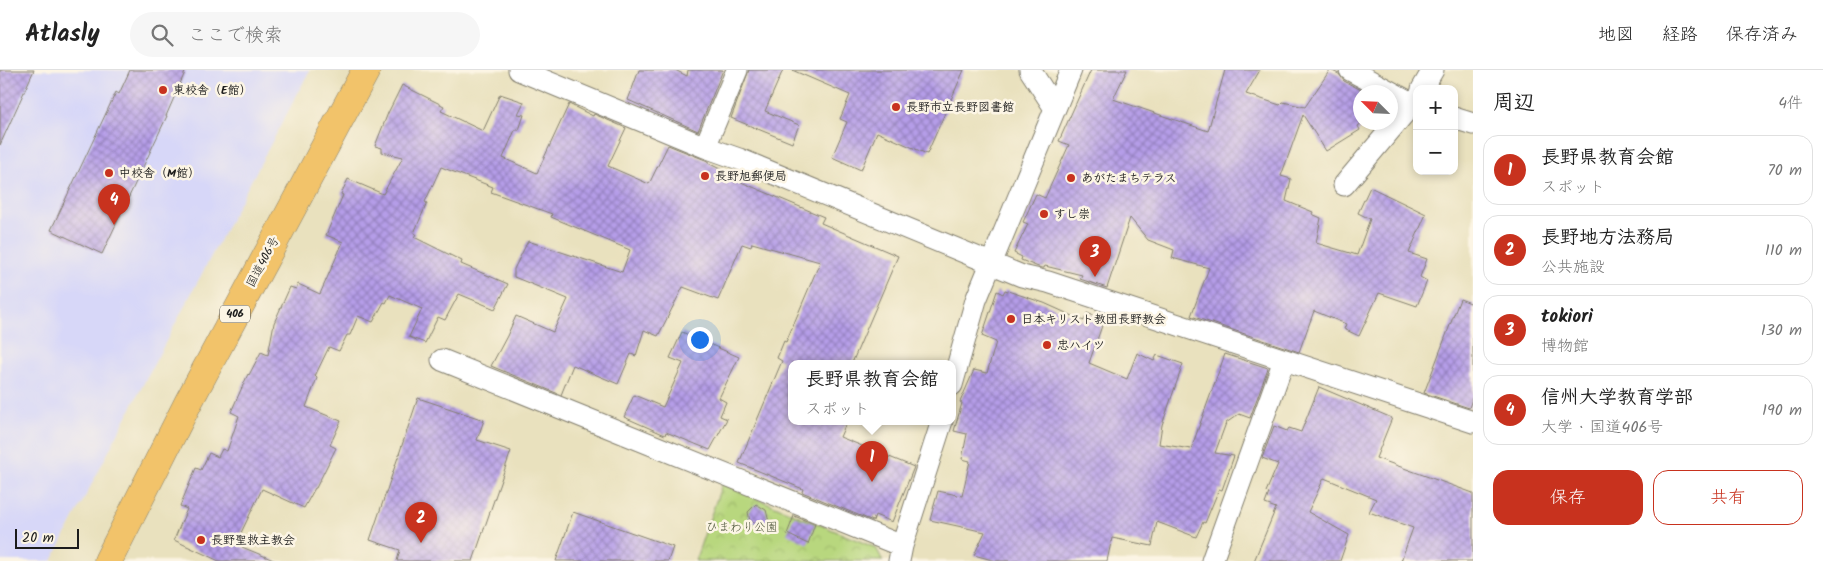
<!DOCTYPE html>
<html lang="ja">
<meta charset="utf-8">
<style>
:root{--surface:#fff;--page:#f6f6f6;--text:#222;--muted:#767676;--line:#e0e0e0;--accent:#c8321e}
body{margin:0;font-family:Kalam,"Klee One",sans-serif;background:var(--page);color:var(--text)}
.controls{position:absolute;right:15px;top:15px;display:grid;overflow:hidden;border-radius:10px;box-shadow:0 2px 8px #0003}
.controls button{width:45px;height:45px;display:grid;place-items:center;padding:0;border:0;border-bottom:1px solid var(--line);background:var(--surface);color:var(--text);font:25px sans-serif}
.compass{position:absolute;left:1353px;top:15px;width:45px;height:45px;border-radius:50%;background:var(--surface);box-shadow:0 2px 8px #0003;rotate:294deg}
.scale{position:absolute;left:15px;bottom:12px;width:64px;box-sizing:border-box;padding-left:5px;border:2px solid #1c1c1c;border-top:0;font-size:14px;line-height:18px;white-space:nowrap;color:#1c1c1c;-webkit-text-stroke:4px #fcf5e5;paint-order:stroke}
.you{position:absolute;left:699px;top:269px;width:18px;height:18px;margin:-12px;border:4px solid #fff;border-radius:50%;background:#1a73e8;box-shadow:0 0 0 8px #1a73e833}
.badge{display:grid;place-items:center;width:32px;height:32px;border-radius:50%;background:var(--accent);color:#fff;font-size:16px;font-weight:700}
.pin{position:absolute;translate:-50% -41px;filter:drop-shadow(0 1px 2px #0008)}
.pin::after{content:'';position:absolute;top:26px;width:18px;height:15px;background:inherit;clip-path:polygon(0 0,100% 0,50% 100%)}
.popup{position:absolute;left:788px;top:290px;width:168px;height:65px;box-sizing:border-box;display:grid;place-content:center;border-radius:10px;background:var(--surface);filter:drop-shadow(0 1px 4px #0005);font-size:16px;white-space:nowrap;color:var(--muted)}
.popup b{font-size:19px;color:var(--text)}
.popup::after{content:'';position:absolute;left:50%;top:100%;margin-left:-10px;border:10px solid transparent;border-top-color:var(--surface)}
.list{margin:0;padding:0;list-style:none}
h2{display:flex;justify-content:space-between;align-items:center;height:65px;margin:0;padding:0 20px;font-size:21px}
h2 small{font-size:16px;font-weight:400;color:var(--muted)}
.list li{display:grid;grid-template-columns:32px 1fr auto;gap:15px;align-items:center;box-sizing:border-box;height:70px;margin:0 10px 10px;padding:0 10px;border:1px solid var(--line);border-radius:15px}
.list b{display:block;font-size:19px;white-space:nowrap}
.list p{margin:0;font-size:16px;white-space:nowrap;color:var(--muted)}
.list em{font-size:16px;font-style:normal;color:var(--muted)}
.actions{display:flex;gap:10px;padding:15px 20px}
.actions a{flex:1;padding:11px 0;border:1px solid var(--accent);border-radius:15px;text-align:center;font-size:18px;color:var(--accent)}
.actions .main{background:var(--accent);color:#fff}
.icon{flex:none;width:28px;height:28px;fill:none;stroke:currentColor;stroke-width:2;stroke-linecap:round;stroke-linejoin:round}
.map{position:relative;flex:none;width:1473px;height:491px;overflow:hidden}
header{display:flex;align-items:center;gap:30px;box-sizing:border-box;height:70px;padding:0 25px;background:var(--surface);border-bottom:1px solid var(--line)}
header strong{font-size:24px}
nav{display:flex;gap:28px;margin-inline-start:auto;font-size:18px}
.search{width:350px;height:45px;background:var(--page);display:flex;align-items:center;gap:12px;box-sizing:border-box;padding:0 18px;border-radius:28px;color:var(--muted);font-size:19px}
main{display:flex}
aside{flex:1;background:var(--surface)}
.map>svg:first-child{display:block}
.built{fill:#d7d7f8}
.park{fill:url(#park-crowns);stroke:#6a7a4d}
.building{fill:url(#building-cross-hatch)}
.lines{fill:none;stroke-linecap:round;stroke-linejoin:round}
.minor-casing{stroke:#827e6d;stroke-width:23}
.highway-casing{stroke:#827e6d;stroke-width:29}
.minor{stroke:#fff;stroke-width:21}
.highway{stroke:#f2c36a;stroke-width:28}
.poi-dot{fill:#c8321e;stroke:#fcf5e5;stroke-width:2}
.labels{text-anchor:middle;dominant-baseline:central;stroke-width:5;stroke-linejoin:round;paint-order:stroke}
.shield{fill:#fcf5e5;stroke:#5f5d58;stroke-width:1}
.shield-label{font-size:11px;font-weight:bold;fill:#1c1c1c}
.poi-label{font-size:12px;font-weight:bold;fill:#1c1c1c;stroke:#fcf5e5;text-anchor:start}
.street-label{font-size:12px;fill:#1c1c1c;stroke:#fcf5e5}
.park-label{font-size:12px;fill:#4b5439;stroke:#fcf5e5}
</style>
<header>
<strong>Atlasly</strong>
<div class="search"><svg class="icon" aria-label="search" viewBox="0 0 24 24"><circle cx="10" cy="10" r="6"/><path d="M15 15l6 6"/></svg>ここで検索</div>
<nav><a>地図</a><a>経路</a><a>保存済み</a></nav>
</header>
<main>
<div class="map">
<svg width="1473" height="491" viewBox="0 0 1473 491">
<defs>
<pattern id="park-crowns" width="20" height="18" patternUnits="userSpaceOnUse" patternTransform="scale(1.25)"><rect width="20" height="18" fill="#b8d77e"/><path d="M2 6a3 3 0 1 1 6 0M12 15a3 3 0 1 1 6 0" fill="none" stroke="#9eb86c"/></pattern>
<pattern id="building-cross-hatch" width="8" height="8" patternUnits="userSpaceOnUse" patternTransform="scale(1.25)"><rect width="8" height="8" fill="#b59de8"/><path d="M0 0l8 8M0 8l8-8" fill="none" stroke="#927fbb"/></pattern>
</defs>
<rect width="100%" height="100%" fill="#fcf5e5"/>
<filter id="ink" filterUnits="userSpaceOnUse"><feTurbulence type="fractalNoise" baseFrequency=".02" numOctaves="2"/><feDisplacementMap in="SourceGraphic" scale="10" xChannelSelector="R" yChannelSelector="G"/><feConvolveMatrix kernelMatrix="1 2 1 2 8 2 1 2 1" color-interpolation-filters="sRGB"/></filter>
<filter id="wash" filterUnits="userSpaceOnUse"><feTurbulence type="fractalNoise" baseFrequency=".0096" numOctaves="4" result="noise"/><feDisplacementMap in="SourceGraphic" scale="20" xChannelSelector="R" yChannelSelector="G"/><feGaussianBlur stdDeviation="1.12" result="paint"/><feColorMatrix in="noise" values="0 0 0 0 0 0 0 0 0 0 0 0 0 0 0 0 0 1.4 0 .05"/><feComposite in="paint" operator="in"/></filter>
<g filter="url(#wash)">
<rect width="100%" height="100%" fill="#e9e1be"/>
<path class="built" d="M0 0H310L146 309 52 491H0Z"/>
<path class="park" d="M722 414 876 478 883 491H695Z"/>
<g id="blocks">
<path class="building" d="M0 0H34L0 75Z
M130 0H186L166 46H167L102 184 51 160 116 22 119 24Z
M639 0H675L687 6 688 0H723L698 61 628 30Z
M749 0H783L765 41 799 55 792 73 731 48Z
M792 0H964L927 84 877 62 861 100 832 87 847 52 840 49 850 25Z
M1091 0H1127L1113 29 1208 61 1225 0H1260L1246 24 1280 35 1283 32 1305 37 1330 0 1339 4 1344 11 1361 20 1363 22H1360V52H1363L1358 56 1360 60 1326 81 1303 45 1281 106 1291 109 1286 131 1313 142 1312 144 1321 148 1316 173 1357 185 1370 149 1358 143 1370 117 1426 144 1409 183 1427 189 1420 207 1427 211 1417 236 1379 223 1359 266 1344 259 1346 254 1314 241 1299 282 1191 246 1209 198 1172 188 1174 180 1148 170 1130 148 1107 218 1080 209 1082 205 1045 196 1044 198H1041L1021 190 1022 187 1014 183 1028 154 1023 152 1036 124 1045 128 1069 75 1059 71Z
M402 15 444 36 441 41 483 61 500 24 524 32 518 44 524 45 519 60H515L503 88 537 103 569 34 593 46 594 44 626 58 608 96 649 114 668 75 708 91V93L724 101 722 104 824 147 821 153 898 186 852 293H792V351H847L840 367 914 397 892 452 875 445 873 451 802 422 803 419 739 393 782 291 777 288 784 271 786 272 820 192 752 173 751 177 742 174 718 230 683 217 658 266 644 260 636 286 631 284 618 314 573 295 561 325 491 296 507 266 516 246 553 262 568 229 514 207V199L528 171 622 202 630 180 551 147 552 144 491 122 493 117 441 97 425 132 427 133 414 163 416 164 414 167 462 191 461 194 508 214 495 239 459 224 445 250 438 247 425 273 409 267 422 239 390 225 386 233 384 232 373 252 358 246 350 265H347L339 281 329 277 315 306 317 308 306 337 341 351 330 375 336 378 316 418H315L304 438 262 419 239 467 245 470 242 477 276 491H219L174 470 187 439 180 436 196 398 201 400 209 383 218 387 222 379 227 381 239 346 231 342 248 304 249 305 261 282 268 285 274 253 290 217 296 219 298 214 320 224 343 172 326 165 343 125 341 124 348 109 383 124 403 87 382 82V78L375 76 388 43Z
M1005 220 1044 233 1084 251 1087 243 1104 250 1089 293 1127 309 1137 283 1154 291 1157 285 1183 294 1162 355 1159 374 1191 379 1225 284 1268 298 1250 348 1239 344 1226 353 1215 383 1234 386 1222 420 1219 419 1205 453 1203 452 1196 467 1157 452 1152 476 1112 468 1107 491H996L974 485 985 462 930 450 938 421 962 426 970 391 962 389 967 364 954 361 962 333 960 332 974 300 987 303 996 272 982 266 997 221 1003 224Z
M1460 229 1473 234V326L1469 338 1424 323Z
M682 262 739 287 719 328 726 332 720 346 727 349 710 380 666 362 665 365 624 347 634 325 663 337 683 293 670 288Z
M1319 317 1392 348 1376 388 1473 423V491H1401L1413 458 1369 442 1376 429 1324 408 1308 442 1349 465 1340 491H1254L1276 438 1265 434 1269 423 1266 422 1278 394 1262 388 1274 356 1287 361 1289 358 1301 362Z
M418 328 484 350 477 370 511 381 473 491H397L400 480 370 470Z
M756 434 766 440 771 460 750 451 748 442Z
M573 442 673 477 668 491H556Z
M794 446 815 454 808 474 787 464Z"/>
</g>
</g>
<g filter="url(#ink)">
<use href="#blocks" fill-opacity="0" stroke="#827e6d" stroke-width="1"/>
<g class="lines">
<defs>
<path id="minor" d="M519 0 705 77 739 89 1022 206 1048 212 1473 352
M1030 0 1054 37
M1350 0 1417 36
M1422 19 1433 0
M1454 48 1473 54
M705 77 737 0
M1344 115 1417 28
M442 290 902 476
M952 315 976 230 1071 0
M899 491 902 476 942 351
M1212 491 1284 290"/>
<path id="highway" d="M108 491 189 331 366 0"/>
</defs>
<use href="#minor" class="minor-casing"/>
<use href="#highway" class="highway-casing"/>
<use href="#minor" class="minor"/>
<use href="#highway" class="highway"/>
</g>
</g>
<g class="poi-dot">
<circle cx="163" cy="20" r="5"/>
<circle cx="896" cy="37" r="5"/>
<circle cx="109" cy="103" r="5"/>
<circle cx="705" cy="106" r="5"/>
<circle cx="1071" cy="108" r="5"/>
<circle cx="1044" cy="144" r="5"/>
<circle cx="1011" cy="249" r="5"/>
<circle cx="1047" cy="275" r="5"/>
<circle cx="201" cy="470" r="5"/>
</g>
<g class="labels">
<rect class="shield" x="220" y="235.5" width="30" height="17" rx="4"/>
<g class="shield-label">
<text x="235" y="244">406</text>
</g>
<g class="poi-label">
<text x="173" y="20">東校舎（E館）</text>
<text x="906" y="37">長野市立長野図書館</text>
<text x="119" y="103">中校舎（M館）</text>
<text x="715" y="106">長野旭郵便局</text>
<text x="1081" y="108">あがたまちテラス</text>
<text x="1054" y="144">すし崇</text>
<text x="1021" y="249">日本キリスト教団長野教会</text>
<text x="1057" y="275">忠ハイツ</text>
<text x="211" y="470">長野聖救主教会</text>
</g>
<g class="street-label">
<text transform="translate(263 192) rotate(-62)">国道406号</text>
</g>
<g class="park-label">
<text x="742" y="457">ひまわり公園</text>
</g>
</g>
</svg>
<div class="controls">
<button>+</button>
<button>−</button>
</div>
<svg class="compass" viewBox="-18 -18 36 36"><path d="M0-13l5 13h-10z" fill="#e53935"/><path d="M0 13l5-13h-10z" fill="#767676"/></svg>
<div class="scale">20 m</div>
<div class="you"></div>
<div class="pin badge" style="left:872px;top:412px">1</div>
<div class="popup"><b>長野県教育会館</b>スポット</div>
<div class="pin badge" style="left:421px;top:473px">2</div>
<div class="pin badge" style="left:1095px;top:207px">3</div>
<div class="pin badge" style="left:114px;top:155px">4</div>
</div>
<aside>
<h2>周辺<small>4件</small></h2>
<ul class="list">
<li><span class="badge">1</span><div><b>長野県教育会館</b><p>スポット</p></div><em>70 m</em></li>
<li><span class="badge">2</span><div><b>長野地方法務局</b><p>公共施設</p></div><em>110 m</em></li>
<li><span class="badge">3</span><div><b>tokiori</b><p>博物館</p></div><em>130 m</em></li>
<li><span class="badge">4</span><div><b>信州大学教育学部</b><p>大学 · 国道406号</p></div><em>190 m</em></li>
</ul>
<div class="actions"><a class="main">保存</a><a>共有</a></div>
</aside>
</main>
